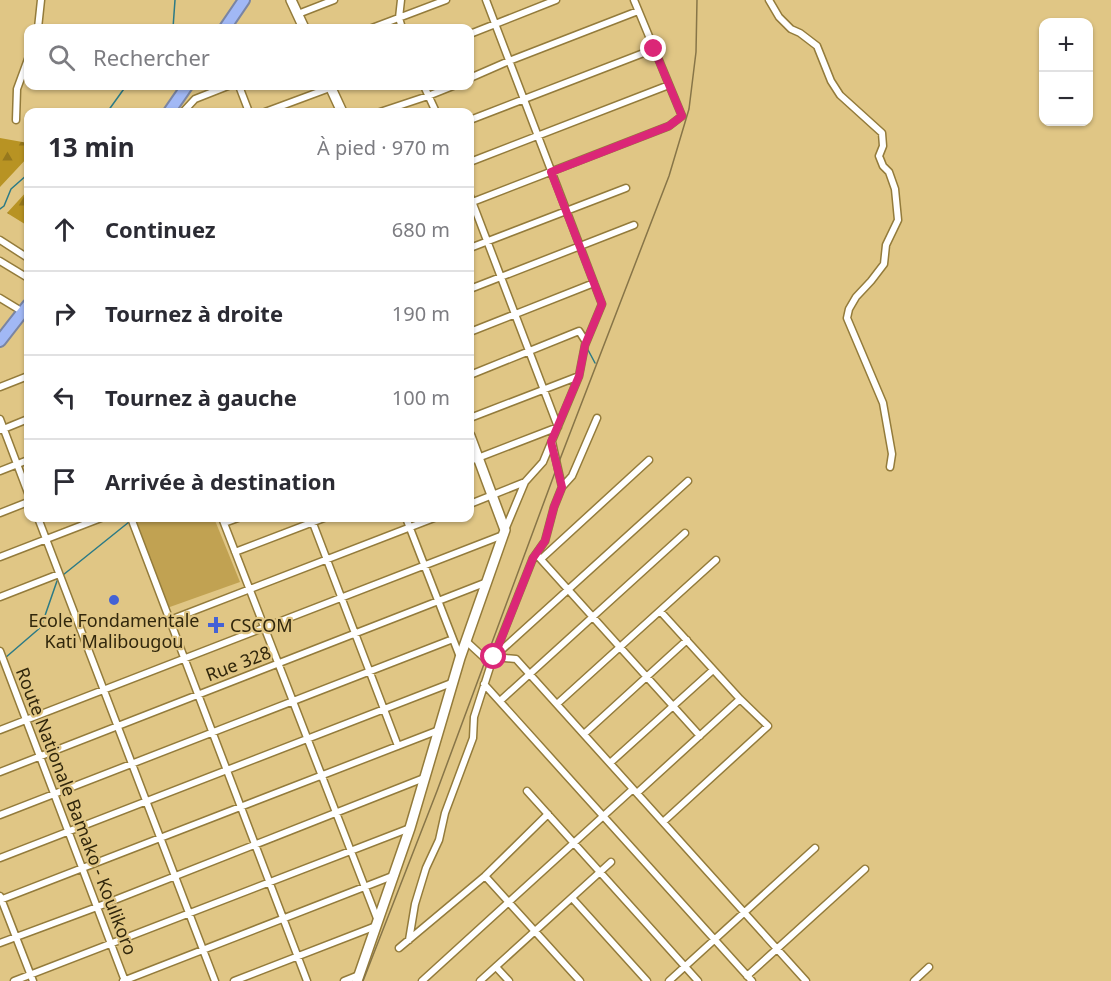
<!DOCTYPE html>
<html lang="fr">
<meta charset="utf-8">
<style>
:root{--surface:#fff;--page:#f7f7f7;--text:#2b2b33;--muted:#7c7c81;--line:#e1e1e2}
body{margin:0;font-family:"Noto Sans",sans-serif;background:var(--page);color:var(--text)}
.controls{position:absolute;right:18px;top:18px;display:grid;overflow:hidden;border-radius:12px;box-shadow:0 2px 4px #0004}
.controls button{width:54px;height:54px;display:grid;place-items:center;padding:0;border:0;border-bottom:2px solid var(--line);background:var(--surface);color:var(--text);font:30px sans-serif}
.stop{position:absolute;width:18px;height:18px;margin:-14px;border:4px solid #db2777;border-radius:50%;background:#fff}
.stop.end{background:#db2777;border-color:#fff;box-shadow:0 2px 6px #0008}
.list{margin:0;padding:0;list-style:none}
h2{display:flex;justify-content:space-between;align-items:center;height:78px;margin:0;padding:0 24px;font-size:26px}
h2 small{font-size:20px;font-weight:400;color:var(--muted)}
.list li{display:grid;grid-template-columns:39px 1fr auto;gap:18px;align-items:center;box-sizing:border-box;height:84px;padding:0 24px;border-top:2px solid var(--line)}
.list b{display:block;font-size:22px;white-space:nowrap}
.list em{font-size:20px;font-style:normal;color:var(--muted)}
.icon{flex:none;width:33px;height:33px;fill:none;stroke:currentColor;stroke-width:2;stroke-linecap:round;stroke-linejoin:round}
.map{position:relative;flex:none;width:1111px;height:981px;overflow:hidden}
.search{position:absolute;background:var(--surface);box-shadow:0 2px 4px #0004;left:24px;top:24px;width:450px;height:66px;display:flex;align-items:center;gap:15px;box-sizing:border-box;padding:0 21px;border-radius:12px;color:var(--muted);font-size:22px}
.panel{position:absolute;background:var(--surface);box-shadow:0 2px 4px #0004;left:24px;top:108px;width:450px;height:414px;border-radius:12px}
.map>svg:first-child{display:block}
.grass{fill:#c1a252}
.forest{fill:url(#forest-firs)}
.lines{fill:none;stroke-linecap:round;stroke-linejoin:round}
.stream{stroke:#2b7a86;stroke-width:1.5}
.street-casing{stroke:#937b3b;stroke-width:9}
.secondary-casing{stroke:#937b3b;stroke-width:12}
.highway-casing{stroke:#7a85a3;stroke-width:14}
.street{stroke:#fff;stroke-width:6}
.secondary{stroke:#fff;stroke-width:9}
.highway{stroke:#a1b8f5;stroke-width:10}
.rail{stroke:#877548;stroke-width:1.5}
.route{stroke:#db2777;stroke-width:8}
.poi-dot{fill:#4462d5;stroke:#e0c685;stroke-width:2}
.labels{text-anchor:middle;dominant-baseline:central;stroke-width:4.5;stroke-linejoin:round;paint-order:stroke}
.poi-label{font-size:18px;fill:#31270c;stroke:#e0c685}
.street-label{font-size:18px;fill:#31270c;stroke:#e0c685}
</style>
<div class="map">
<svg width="1111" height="981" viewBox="0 0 1111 981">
<defs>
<pattern id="forest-firs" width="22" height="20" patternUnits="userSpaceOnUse" patternTransform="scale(1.5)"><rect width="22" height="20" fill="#b89323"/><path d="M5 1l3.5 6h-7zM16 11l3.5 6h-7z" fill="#96781d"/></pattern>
</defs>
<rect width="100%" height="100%" fill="#e0c685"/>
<path class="grass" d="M134 518H214L240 582 167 608Z"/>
<path class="forest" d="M0 138 28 143V157L0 187Z
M28 190V226L7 213Z"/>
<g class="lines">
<path class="stream" d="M173 28 175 0
M99 112 108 111 126 86
M0 209 4 206 11 189 28 174
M587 348 595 363
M63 575 129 522
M5 658 41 627 57 581 60 578"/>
<defs>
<path id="street" d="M401 0 399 18 402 28
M486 0 602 304 585 345 579 376 543 462 525 482 505 530
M769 0 779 17 791 29 800 33 817 46 831 81 840 95 882 133 883 146 879 156 883 166 889 172 895 189 898 220 886 245 884 264 871 281 856 297 849 309 847 318 883 403 892 454 890 467
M298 14 334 0
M38 28 41 0
M372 28 446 0
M470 34 556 0
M470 78 509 61 638 11
M239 86 249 112
M424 86 436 112
M183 112 195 99 228 86
M265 112 335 86
M380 112 428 96 453 86
M16 120 17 89 28 59
M470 120 654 49
M470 162 669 85
M470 196 558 427 470 461
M470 203 669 126 682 116 634 0
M0 240 28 258
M470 248 626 188
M0 261 28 278
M470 289 634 225
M0 298 23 312
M470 332 594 283
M470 375 579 331 586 342
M0 387 28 376
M470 418 579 376
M0 419 28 493
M1 430 28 419
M552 442 562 487
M0 471 28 460
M470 504 525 482
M0 513 28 502
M38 518 215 981
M131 518 307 981
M222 518 378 921
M311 518 398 746
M406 518 460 657
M224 523 238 518
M235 552 324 518
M536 554 700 736
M0 557 101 518
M541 559 649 460
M0 597 59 574
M660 611 740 699 768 726 663 822
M170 620 434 518
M466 641 491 664
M0 651 125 981
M496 655 688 481
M494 657 516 659 806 981
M484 684 752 981
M500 701 685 533
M557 704 716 560
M0 730 503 535
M584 734 687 640
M610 763 713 670
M0 772 487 582
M527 791 698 981
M637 793 740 699
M0 815 453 639
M0 858 454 682
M485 876 580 981
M0 896 33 981
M572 898 647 981
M0 900 439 730
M409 940 415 904 426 868 439 840 445 813 473 738 474 717 491 664 533 558 545 541 554 507 562 487 572 476 597 418
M0 943 97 907 424 778
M399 948 485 876 548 814
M496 967 509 981
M747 976 865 869
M14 981 410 828
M123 981 395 875
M234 981 376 926
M344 981 359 975
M422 981 633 789
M480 981 611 862
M669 981 815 848
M914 981 929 967"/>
<path id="secondary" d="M291 0 304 28
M330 86 342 112
M357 981 410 828 460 658 505 530 470 436"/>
<path id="highway" d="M225 28 244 0
M169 112 187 86
M0 341 28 305"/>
</defs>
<use href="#street" class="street-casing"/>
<use href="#secondary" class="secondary-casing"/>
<use href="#highway" class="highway-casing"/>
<use href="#street" class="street"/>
<use href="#secondary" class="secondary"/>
<use href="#highway" class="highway"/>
<path class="rail" d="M363 981 437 791 557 467 669 176 689 109 696 52 697 0"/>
</g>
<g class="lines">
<path class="route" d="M494 657 533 558 545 541 554 507 562 487 551 442 579 376 585 345 602 304 551 172 669 126 682 116 654 49"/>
</g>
<g class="poi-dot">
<circle cx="114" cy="600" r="6"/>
<path d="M213 616h6v6h6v6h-6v6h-6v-6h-6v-6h6z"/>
</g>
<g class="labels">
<g class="poi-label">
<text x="114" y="620">Ecole Fondamentale<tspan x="114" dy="21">Kati Malibougou</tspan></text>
<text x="230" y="625" text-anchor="start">CSCOM</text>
</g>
<g class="street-label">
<text transform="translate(238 663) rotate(-21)">Rue 328</text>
<text transform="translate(77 811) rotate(69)">Route Nationale Bamako - Koulikoro</text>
</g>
</g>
</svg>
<div class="controls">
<button>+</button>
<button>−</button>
</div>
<div class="stop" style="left:494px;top:657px"></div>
<div class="stop end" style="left:654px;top:49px"></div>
<div class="search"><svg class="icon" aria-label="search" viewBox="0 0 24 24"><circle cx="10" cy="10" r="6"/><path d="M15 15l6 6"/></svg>Rechercher</div>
<section class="panel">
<h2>13 min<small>À pied · 970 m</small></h2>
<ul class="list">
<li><svg class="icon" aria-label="ahead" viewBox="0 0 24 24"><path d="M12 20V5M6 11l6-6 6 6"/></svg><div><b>Continuez</b></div><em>680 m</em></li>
<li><svg class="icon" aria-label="right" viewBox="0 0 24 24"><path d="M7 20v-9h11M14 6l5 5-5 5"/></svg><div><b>Tournez à droite</b></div><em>190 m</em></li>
<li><svg class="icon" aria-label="left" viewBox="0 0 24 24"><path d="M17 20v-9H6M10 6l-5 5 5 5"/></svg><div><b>Tournez à gauche</b></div><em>100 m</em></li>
<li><svg class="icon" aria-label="arrive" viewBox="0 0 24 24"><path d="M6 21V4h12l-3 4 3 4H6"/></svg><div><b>Arrivée à destination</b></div></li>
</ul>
</section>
</div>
